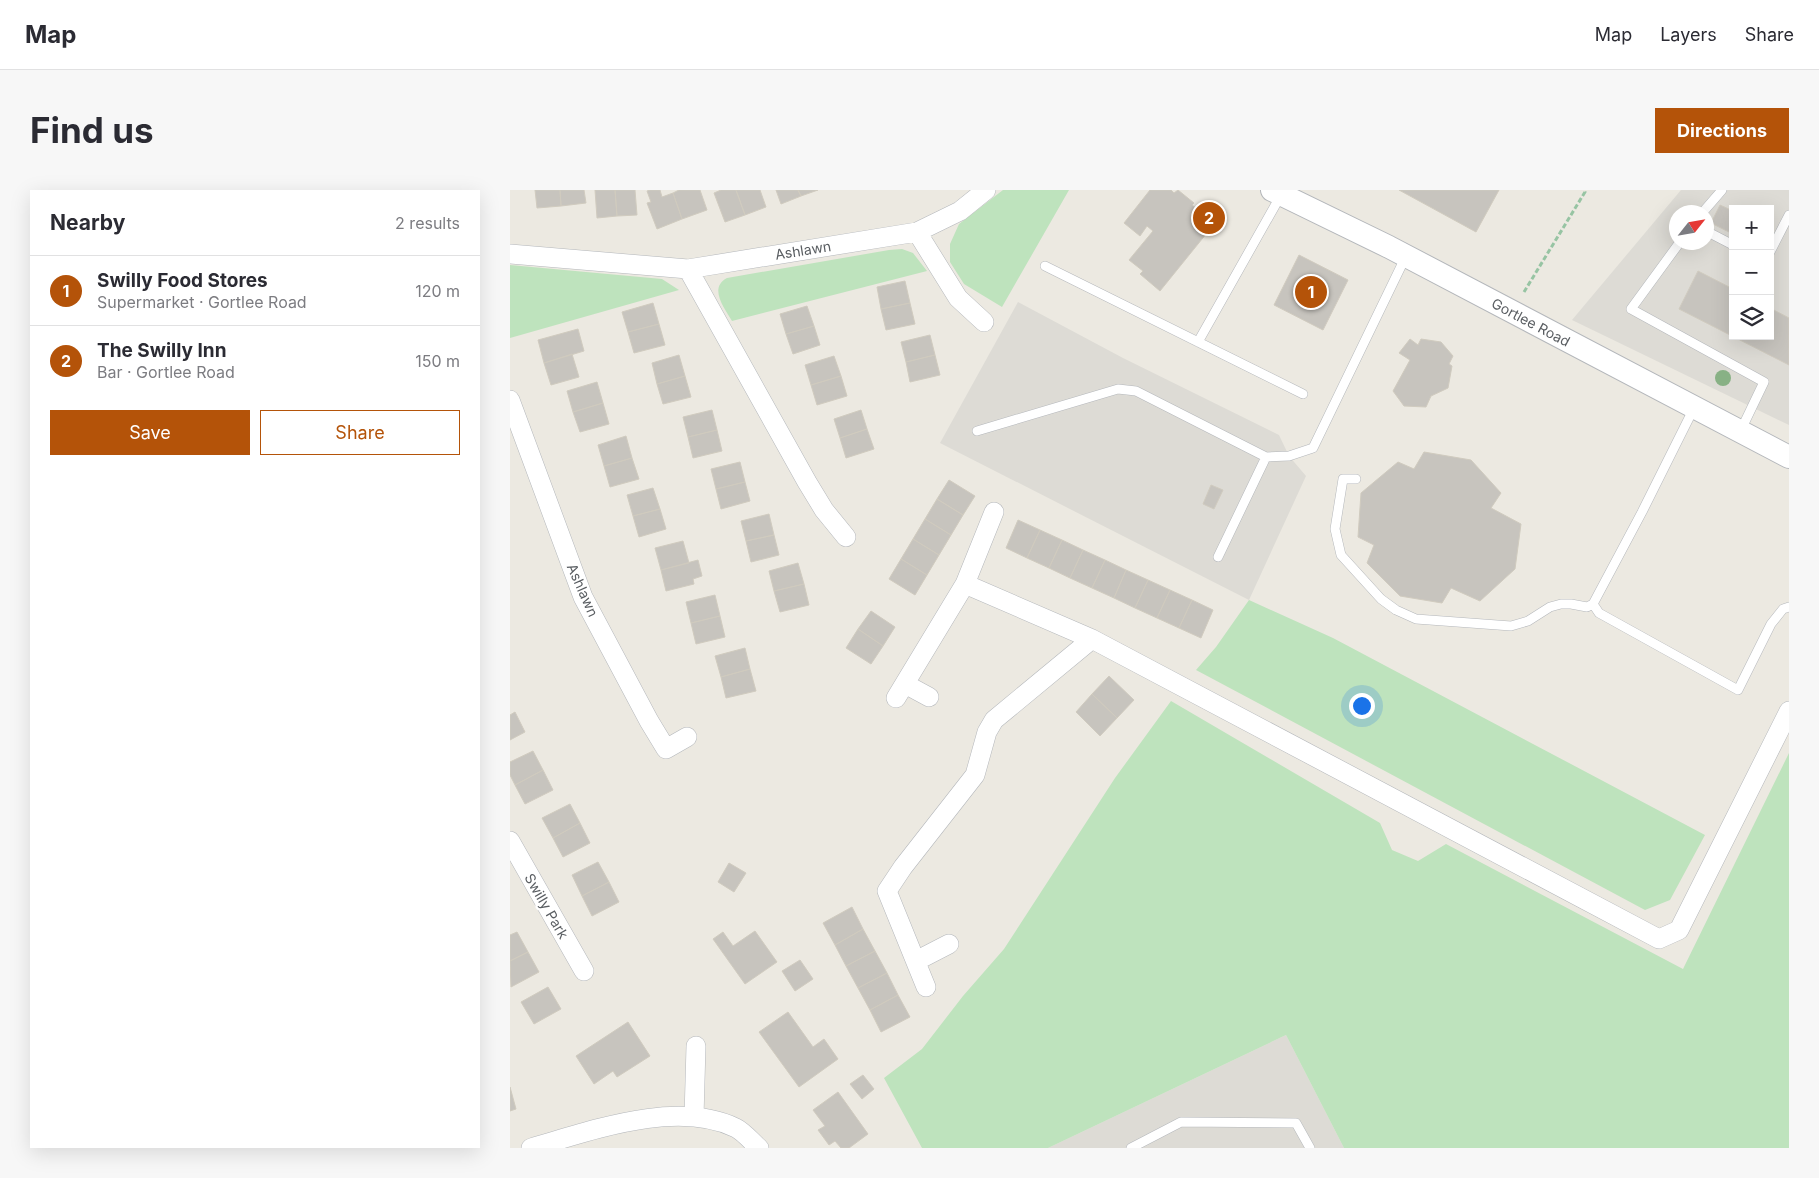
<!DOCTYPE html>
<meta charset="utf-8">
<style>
:root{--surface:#fff;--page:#f7f7f7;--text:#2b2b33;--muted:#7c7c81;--line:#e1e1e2;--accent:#b45309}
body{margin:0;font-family:Inter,sans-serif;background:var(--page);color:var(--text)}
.controls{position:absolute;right:15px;top:15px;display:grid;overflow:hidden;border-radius:0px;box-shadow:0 5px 20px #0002}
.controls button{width:45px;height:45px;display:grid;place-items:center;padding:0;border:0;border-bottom:1px solid var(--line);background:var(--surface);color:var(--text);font:25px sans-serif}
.compass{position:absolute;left:1159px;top:15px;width:45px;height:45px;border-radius:50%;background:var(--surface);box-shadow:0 5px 20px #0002;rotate:59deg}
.you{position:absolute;left:851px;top:515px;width:18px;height:18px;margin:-12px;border:4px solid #fff;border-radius:50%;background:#1a73e8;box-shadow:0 0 0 8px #1a73e833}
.badge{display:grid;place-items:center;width:32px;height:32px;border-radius:50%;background:var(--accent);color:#fff;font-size:16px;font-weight:700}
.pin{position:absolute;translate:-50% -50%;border:2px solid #fff;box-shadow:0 1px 5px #0006}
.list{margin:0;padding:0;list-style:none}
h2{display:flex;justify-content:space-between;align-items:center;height:65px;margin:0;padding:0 20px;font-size:21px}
h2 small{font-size:16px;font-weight:400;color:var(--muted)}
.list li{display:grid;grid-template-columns:32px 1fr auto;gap:15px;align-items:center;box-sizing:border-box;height:70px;padding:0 20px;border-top:1px solid var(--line)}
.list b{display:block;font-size:19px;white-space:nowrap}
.list p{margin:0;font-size:16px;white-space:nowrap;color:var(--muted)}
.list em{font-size:16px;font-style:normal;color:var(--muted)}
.actions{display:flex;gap:10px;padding:15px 20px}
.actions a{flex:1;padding:11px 0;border:1px solid var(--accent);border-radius:0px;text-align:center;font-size:18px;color:var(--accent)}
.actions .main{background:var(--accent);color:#fff}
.icon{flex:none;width:28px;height:28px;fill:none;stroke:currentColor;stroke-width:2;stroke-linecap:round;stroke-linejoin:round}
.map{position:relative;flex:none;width:1279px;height:958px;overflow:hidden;border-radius:0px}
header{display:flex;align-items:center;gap:30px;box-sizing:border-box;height:70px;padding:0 25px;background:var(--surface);border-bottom:1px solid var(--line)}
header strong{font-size:24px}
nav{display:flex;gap:28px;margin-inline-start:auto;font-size:18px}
.intro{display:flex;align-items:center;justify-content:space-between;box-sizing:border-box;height:120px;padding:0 30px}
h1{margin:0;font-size:35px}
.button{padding:12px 22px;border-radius:0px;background:var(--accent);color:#fff;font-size:18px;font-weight:700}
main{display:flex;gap:30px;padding:0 30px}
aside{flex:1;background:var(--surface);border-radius:0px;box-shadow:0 5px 20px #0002}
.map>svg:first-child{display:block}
.industrial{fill:#dddbd5;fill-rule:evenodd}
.green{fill:#bee3bd}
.building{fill:#c7c4be;stroke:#d0cbbf}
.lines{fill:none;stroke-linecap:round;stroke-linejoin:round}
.service-casing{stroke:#b4b7bb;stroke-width:10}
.minor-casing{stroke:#b4b7bb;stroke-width:20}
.tertiary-casing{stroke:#b4b7bb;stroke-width:24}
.path{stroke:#97c4a3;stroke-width:3;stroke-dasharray:5 2.5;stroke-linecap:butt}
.service{stroke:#fff;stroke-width:9}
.minor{stroke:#fff;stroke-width:19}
.tertiary{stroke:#fff;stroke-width:22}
.tree{fill:#88b185}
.labels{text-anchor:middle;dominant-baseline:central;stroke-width:4.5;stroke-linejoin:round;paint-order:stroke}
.street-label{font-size:14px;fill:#595d61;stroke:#fff}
</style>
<header>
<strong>Map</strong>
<nav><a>Map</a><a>Layers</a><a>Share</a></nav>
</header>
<div class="intro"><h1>Find us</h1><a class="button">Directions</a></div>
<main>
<aside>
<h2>Nearby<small>2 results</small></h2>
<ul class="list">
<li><span class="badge">1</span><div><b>Swilly Food Stores</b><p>Supermarket · Gortlee Road</p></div><em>120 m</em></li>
<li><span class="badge">2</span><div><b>The Swilly Inn</b><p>Bar · Gortlee Road</p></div><em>150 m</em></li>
</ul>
<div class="actions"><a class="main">Save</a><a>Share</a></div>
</aside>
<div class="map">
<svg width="1279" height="958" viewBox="0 0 1279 958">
<rect width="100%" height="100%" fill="#ece9e1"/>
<path class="industrial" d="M1171 0H1279V235L1062 130ZM1223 19H1260V146H1223ZM1166 22H1196V52H1166Z
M508 112 613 168 769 245 779 266 796 286 739 410 430 253Z
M776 845 834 958H538Z"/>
<path class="green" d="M493 0H559L492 117 454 94 440 72V54L449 34Z
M392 59 403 63 417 81 222 131C215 119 198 98 217 88L379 60Z
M0 75 152 89 169 100 0 148Z
M739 410 823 448 1195 645 1160 710 1135 720 686 480 706 457Z
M661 511 870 633 882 660 908 671 936 654 1173 779 1279 563V958H834L776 845 538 958H412L374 888 412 859 453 806 494 759 605 588Z"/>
<path class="building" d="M25 0H50L51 16 27 18Z
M50 0H74L76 13 51 16Z
M85 0H105L107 26 87 28Z
M105 0H125L127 25 107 26Z
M140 0H150L152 7 163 3 172 29 147 39 137 13 141 12 137 1Z
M169 0H190L197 20 172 29 163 3Z
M211 0H226L235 25 215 32 204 3Z
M226 0H250L256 17 235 25Z
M266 0H288L291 6 271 14Z
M288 0H308L291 6Z
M640 0H661L664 3 668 0 684 13 682 15 705 33 650 101 630 84 633 81 619 70 643 41 637 36 630 46 614 33Z
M889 0H989L966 42Z
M1210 15 1223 21V44L1201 33Z
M789 65 838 90 813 140 764 115Z
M1188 81 1223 99V146H1260V118L1279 128V175L1169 119Z
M395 91 400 113 371 119 367 97Z
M143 113 149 134 118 142 112 122Z
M400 113 405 134 376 140 371 119Z
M297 116 304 136 276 144 270 124Z
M149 134 155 155 124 163 118 142Z
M304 136 310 155 283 164 276 144Z
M68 139 74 161 34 173 28 150Z
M420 145 425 165 396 172 391 152Z
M900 149 908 155 911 149 931 152 943 166 939 174 942 176 938 198 921 206 916 217 894 216 883 201 900 170 889 163Z
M62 164 69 187 41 195 34 173Z
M169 165 175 186 147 194 142 173Z
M425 165 430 185 400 192 396 172Z
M324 166 331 186 301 195 295 175Z
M175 186 181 207 153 214 147 194Z
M331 186 337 206 307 215 301 195Z
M87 192 93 213 63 222 57 201Z
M93 213 99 234 70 242 63 222Z
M202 220 207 240 178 247 173 227Z
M351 220 357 239 330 248 324 229Z
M357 239 364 259 336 268 330 248Z
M207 240 212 261 183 268 178 247Z
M116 246 122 268 94 276 88 255Z
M914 262 961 270 991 303 981 318 1011 334 1005 379 970 411 941 398 932 413 890 406 857 373 864 355 848 347 851 303 888 272 904 279Z
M122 268 129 289 100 297 94 276Z
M230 272 235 292 206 299 201 279Z
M439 290 465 306 453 325 427 309Z
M235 292 240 311 211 319 206 299Z
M701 295 713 300 704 319 693 314Z
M143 298 150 319 123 326 117 305Z
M427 309 453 325 441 345 415 329Z
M150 319 156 339 129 347 123 326Z
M259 324 264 345 236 351 231 331Z
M415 329 441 345 429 365 403 349Z
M508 330 530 340 517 368 496 358Z
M530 340 552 350 539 378 517 368Z
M264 345 269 365 241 372 236 351Z
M403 349 429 365 417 385 391 369Z
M552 350 573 360 560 388 539 378Z
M173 351 179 373 151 380 145 358Z
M573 360 595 370 582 398 560 388Z
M391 369 417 385 405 405 379 389Z
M188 370 192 386 183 389 184 394 156 401 151 380Z
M595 370 616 380 604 408 582 398Z
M288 373 294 394 264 401 259 381Z
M616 380 638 390 625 418 604 408Z
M638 390 660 400 647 428 625 418Z
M294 394 299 415 270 422 264 401Z
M660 400 682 410 669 438 647 428Z
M205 405 210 426 181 433 176 412Z
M682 410 703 420 691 448 669 438Z
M361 421 385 437 373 456 348 439Z
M210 426 215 447 186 454 181 433Z
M348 439 373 456 361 474 336 458Z
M235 458 240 479 211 487 205 466Z
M240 479 246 501 216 508 211 487Z
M599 486 624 510 607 528 582 504Z
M582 504 607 528 590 546 566 522Z
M5 522 15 542 0 550V525Z
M23 561 33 580 5 595 0 585V572Z
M33 580 43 600 15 614 5 595Z
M60 614 70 633 43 648 32 628Z
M70 633 80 653 53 667 43 648Z
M88 672 99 692 72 706 62 685Z
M219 673 236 683 224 702 208 692Z
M99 692 109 712 82 726 72 706Z
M342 717 353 739 325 755 313 733Z
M353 739 365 761 336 776 325 755Z
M245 741 267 772 235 794 203 749 213 742 223 756Z
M7 742 18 762 0 771V745Z
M365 761 377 783 348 798 336 776Z
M18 762 29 782 1 797 0 771Z
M290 770 303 789 285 801 272 781Z
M377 783 388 805 360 820 348 798Z
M38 797 51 819 24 834 11 812Z
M388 805 400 827 371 842 360 820Z
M278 822 303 857 314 849 328 869 289 897 249 842Z
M118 832 140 866 107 887 103 881 84 894 66 866Z
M353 885 364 899 352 909 340 894Z
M0 897 6 919 0 921Z
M328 902 358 944 339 958H331L325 951 319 955 308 940 315 936 303 920Z"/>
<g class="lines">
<defs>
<path id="service" d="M1193 22 1212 0
M1196 41 1223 55
M1170 52 1121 119 1254 192 1230 242
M1260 62 1279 25
M535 76 793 204
M688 152 771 5
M467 241 608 199 626 201 756 267 779 266 803 258 896 66
M846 289H833L825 339 831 365 871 409 886 420 906 429 1001 436 1018 431 1040 417 1051 414H1061L1077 417 1083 414 1132 322 1184 218
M708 367 756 267
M1083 414 1089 423 1228 500 1261 434 1273 419 1279 417
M621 958 671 932 786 933 800 958"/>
<path id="minor" d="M407 42 448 108 474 132
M0 64 178 79 407 42 450 21 476 0
M178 79 297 292 314 320 336 347
M0 210 73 407 139 531 156 559 177 547
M455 394 582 449
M395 494 419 507
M386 508 455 394 484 322
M0 651 74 781
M406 771 439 754
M416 797 377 701 393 677 465 585 477 542 484 530 582 449 1149 749 1169 740 1279 521
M184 927 186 856
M21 958C81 941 166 909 226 938 234 942 242 952 249 958"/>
<path id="tertiary" d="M762 0 879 57 1279 267"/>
</defs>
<use href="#service" class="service-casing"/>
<use href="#minor" class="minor-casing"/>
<use href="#tertiary" class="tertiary-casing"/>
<path class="path" d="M1014 102 1075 2 1074 0"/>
<use href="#service" class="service"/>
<use href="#minor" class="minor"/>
<use href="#tertiary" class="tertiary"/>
</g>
<circle class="tree" cx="1213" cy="188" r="8"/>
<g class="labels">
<g class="street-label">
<text transform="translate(293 60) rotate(-9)">Ashlawn</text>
<text transform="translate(1021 132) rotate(28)">Gortlee Road</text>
<text transform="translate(73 400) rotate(66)">Ashlawn</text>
<text transform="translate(37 716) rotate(60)">Swilly Park</text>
</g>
</g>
</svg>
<div class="controls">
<button>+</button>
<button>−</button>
<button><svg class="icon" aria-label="layers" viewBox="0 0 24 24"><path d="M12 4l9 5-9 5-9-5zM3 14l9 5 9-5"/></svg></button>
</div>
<svg class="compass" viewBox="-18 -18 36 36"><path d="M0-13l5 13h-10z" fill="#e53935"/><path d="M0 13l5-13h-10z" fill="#7c7c81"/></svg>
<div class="you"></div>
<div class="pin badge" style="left:801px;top:102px">1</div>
<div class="pin badge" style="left:699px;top:28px">2</div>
</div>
</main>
